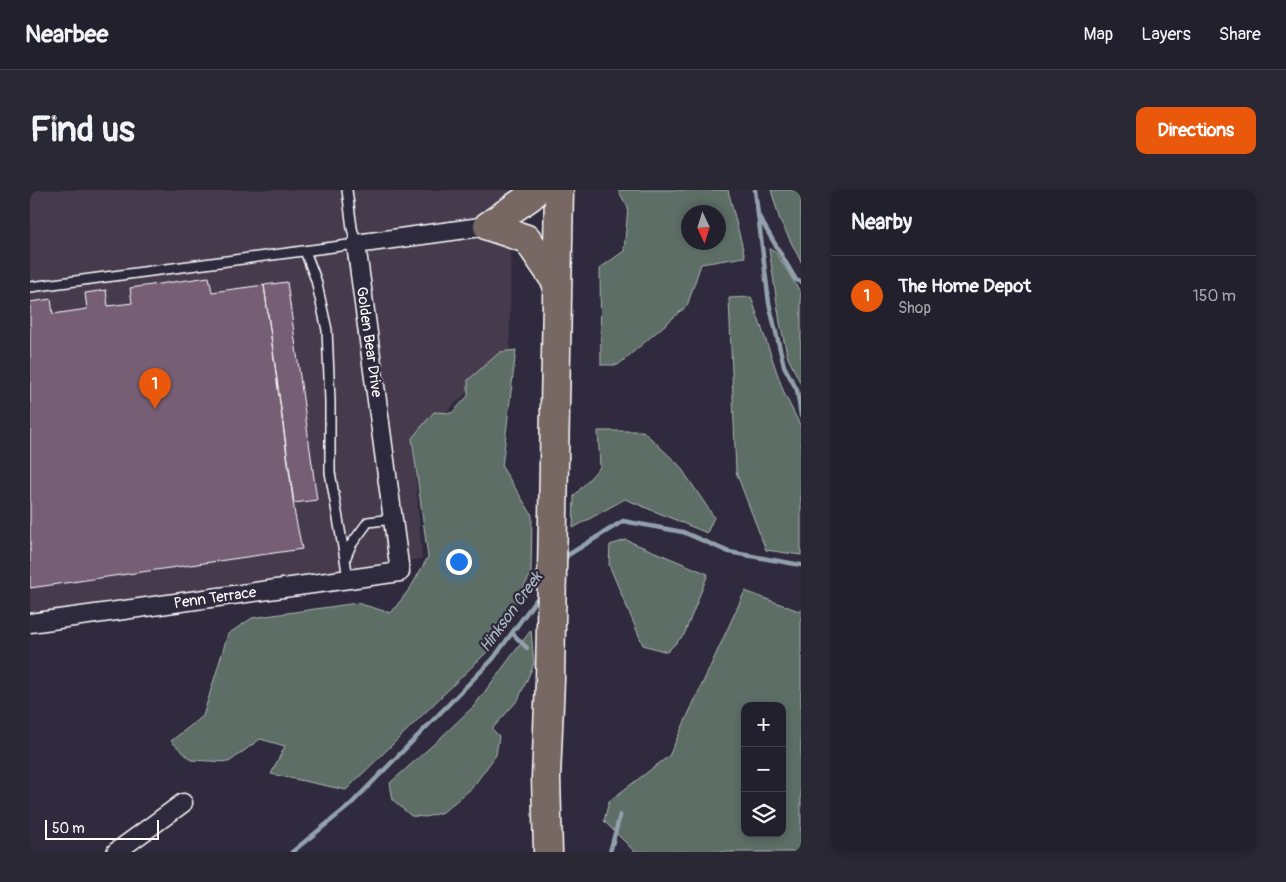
<!DOCTYPE html>
<meta charset="utf-8">
<style>
:root{--surface:#23202e;--page:#2b2836;--text:#f1f3f6;--muted:#a3a3aa;--line:#403e4a;--accent:#ea580c}
body{margin:0;font-family:Pangolin,sans-serif;background:var(--page);color:var(--text)}
.controls{position:absolute;right:15px;bottom:15px;display:grid;overflow:hidden;border-radius:10px;box-shadow:0 2px 8px #0003}
.controls button{width:45px;height:45px;display:grid;place-items:center;padding:0;border:0;border-bottom:1px solid var(--line);background:var(--surface);color:var(--text);font:25px sans-serif}
.compass{position:absolute;left:651px;top:15px;width:45px;height:45px;border-radius:50%;background:var(--surface);box-shadow:0 2px 8px #0003;rotate:176deg}
.scale{position:absolute;left:15px;bottom:12px;width:114px;box-sizing:border-box;padding-left:5px;border:2px solid #fff;border-top:0;font-size:14px;line-height:18px;white-space:nowrap;color:#fff;-webkit-text-stroke:4px #2f2a3d;paint-order:stroke}
.you{position:absolute;left:428px;top:371px;width:18px;height:18px;margin:-12px;border:4px solid #fff;border-radius:50%;background:#1a73e8;box-shadow:0 0 0 8px #1a73e833}
.badge{display:grid;place-items:center;width:32px;height:32px;border-radius:50%;background:var(--accent);color:#fff;font-size:16px;font-weight:700}
.pin{position:absolute;translate:-50% -41px;filter:drop-shadow(0 1px 2px #0008)}
.pin::after{content:'';position:absolute;top:26px;width:18px;height:15px;background:inherit;clip-path:polygon(0 0,100% 0,50% 100%)}
.list{margin:0;padding:0;list-style:none}
h2{display:flex;justify-content:space-between;align-items:center;height:65px;margin:0;padding:0 20px;font-size:21px}
h2 small{font-size:16px;font-weight:400;color:var(--muted)}
.list li{display:grid;grid-template-columns:32px 1fr auto;gap:15px;align-items:center;box-sizing:border-box;height:80px;padding:0 20px;border-top:1px solid var(--line)}
.list b{display:block;font-size:19px;white-space:nowrap}
.list p{margin:0;font-size:16px;white-space:nowrap;color:var(--muted)}
.list em{font-size:16px;font-style:normal;color:var(--muted)}
.icon{flex:none;width:28px;height:28px;fill:none;stroke:currentColor;stroke-width:2;stroke-linecap:round;stroke-linejoin:round}
.map{position:relative;flex:none;width:771px;height:662px;overflow:hidden;border-radius:10px}
header{display:flex;align-items:center;gap:30px;box-sizing:border-box;height:70px;padding:0 25px;background:var(--surface);border-bottom:1px solid var(--line)}
header strong{font-size:24px}
nav{display:flex;gap:28px;margin-inline-start:auto;font-size:18px}
.intro{display:flex;align-items:center;justify-content:space-between;box-sizing:border-box;height:120px;padding:0 30px}
h1{margin:0;font-size:35px}
.button{padding:12px 22px;border-radius:10px;background:var(--accent);color:#fff;font-size:18px;font-weight:700}
main{display:flex;gap:30px;padding:0 30px}
aside{flex:1;background:var(--surface);border-radius:10px;box-shadow:0 2px 8px #0003}
.map>svg:first-child{display:block}
.built{fill:#443a4e}
.green{fill:#5c6e66;stroke:#aeb6b2;fill-rule:evenodd}
.lines{fill:none;stroke-linecap:round;stroke-linejoin:round}
.stream{stroke:#92a1ab;stroke-width:4.5}
.building{fill:#765f74;stroke:#fff}
.lane-casing{stroke:#fff;stroke-width:12}
.street-casing{stroke:#fff;stroke-width:21}
.highway-casing{stroke:#fff;stroke-width:31}
.lane{stroke:#2f2a3d;stroke-width:9}
.street{stroke:#2f2a3d;stroke-width:18}
.highway{stroke:#776864;stroke-width:28}
.labels{text-anchor:middle;dominant-baseline:central;stroke-width:4.5;stroke-linejoin:round;paint-order:stroke}
.street-label{font-size:15px;fill:#fff;stroke:#2f2a3d}
.water-label{font-size:16px;font-style:italic;fill:#adb8c0;stroke:#2f2a3d}
</style>
<header>
<strong>Nearbee</strong>
<nav><a>Map</a><a>Layers</a><a>Share</a></nav>
</header>
<div class="intro"><h1>Find us</h1><a class="button">Directions</a></div>
<main>
<div class="map">
<svg width="771" height="662" viewBox="0 0 771 662">
<rect width="100%" height="100%" fill="#2f2a3d"/>
<filter id="ink" filterUnits="userSpaceOnUse"><feTurbulence type="fractalNoise" baseFrequency=".02" numOctaves="2"/><feDisplacementMap in="SourceGraphic" scale="10" xChannelSelector="R" yChannelSelector="G"/><feConvolveMatrix kernelMatrix="1 2 1 2 8 2 1 2 1" color-interpolation-filters="sRGB"/></filter>
<g filter="url(#ink)">
<path class="built" d="M0 0H480V161L383 254 392 369 0 423Z"/>
<path class="green" d="M588 0H698L715 67 671 74 657 116 588 175H571L570 78 594 61 598 18ZM658 22H688V52H658Z
M741 0H771V72L750 30Z
M739 59 745 61 771 103V194L758 168 750 133Z
M721 107 754 203 771 237V365L736 360 706 282 699 108Z
M486 160 472 277 502 325 501 384 460 459 316 600 241 584 255 556 230 549 199 572 161 570 141 551 173 526 198 444 222 428 327 413 361 423 381 397 398 367 382 248 404 222 422 223 438 206V190L470 162Z
M568 241H613L649 275 684 327 677 343 595 309 543 338 544 306 570 277Z
M596 350 678 384 654 445 637 462 613 455 579 375 580 355Z
M715 401 769 421 771 419V662H605L574 631 579 611 639 566ZM715 516H752V643H715Z
M501 440 504 474 488 510 462 539 469 546 466 565 442 598 413 622 396 627 381 626 363 610 360 593 405 553 444 516Z"/>
<g class="lines">
<path class="stream" d="M725 0 739 113 754 176 767 200 771 226
M728 25 766 90 771 92
M533 372 538 365 593 331 653 342 699 362 771 375
M482 443 497 458
M262 662 320 615 463 469 511 403
M580 662 590 625"/>
</g>
<path class="building" d="M179 87 182 102 234 95 265 325 272 359 0 398V112L21 109 23 124 57 119 55 103 76 100 78 116 102 113 100 98Z
M257 92 287 310 264 313 234 95Z"/>
<g class="lines">
<defs>
<path id="lane" d="M275 61 286 90 297 140 300 211V282L315 369
M0 97 326 54 322 38 317 0
M318 389 315 369 321 355 338 332 363 329"/>
<path id="street" d="M0 433 370 382 326 54 458 36
M86 662 153 613"/>
<path id="highway" d="M458 36 497 49 527 93
M458 36 501 6 505 0
M518 662 516 588 520 490 529 0"/>
</defs>
<use href="#lane" class="lane-casing"/>
<use href="#street" class="street-casing"/>
<use href="#highway" class="highway-casing"/>
<use href="#lane" class="lane"/>
<use href="#street" class="street"/>
<use href="#highway" class="highway"/>
</g>
</g>
<g class="labels">
<g class="street-label">
<text transform="translate(339 152) rotate(82)">Golden Bear Drive</text>
<text transform="translate(185 408) rotate(-8)">Penn Terrace</text>
</g>
<g class="water-label">
<text transform="translate(481 422) rotate(-54)">Hinkson Creek</text>
</g>
</g>
</svg>
<div class="controls">
<button>+</button>
<button>−</button>
<button><svg class="icon" aria-label="layers" viewBox="0 0 24 24"><path d="M12 4l9 5-9 5-9-5zM3 14l9 5 9-5"/></svg></button>
</div>
<svg class="compass" viewBox="-18 -18 36 36"><path d="M0-13l5 13h-10z" fill="#e53935"/><path d="M0 13l5-13h-10z" fill="#a3a3aa"/></svg>
<div class="scale">50 m</div>
<div class="you"></div>
<div class="pin badge" style="left:125px;top:219px">1</div>
</div>
<aside>
<h2>Nearby<small></small></h2>
<ul class="list">
<li><span class="badge">1</span><div><b>The Home Depot</b><p>Shop</p></div><em>150 m</em></li>
</ul>
</aside>
</main>
